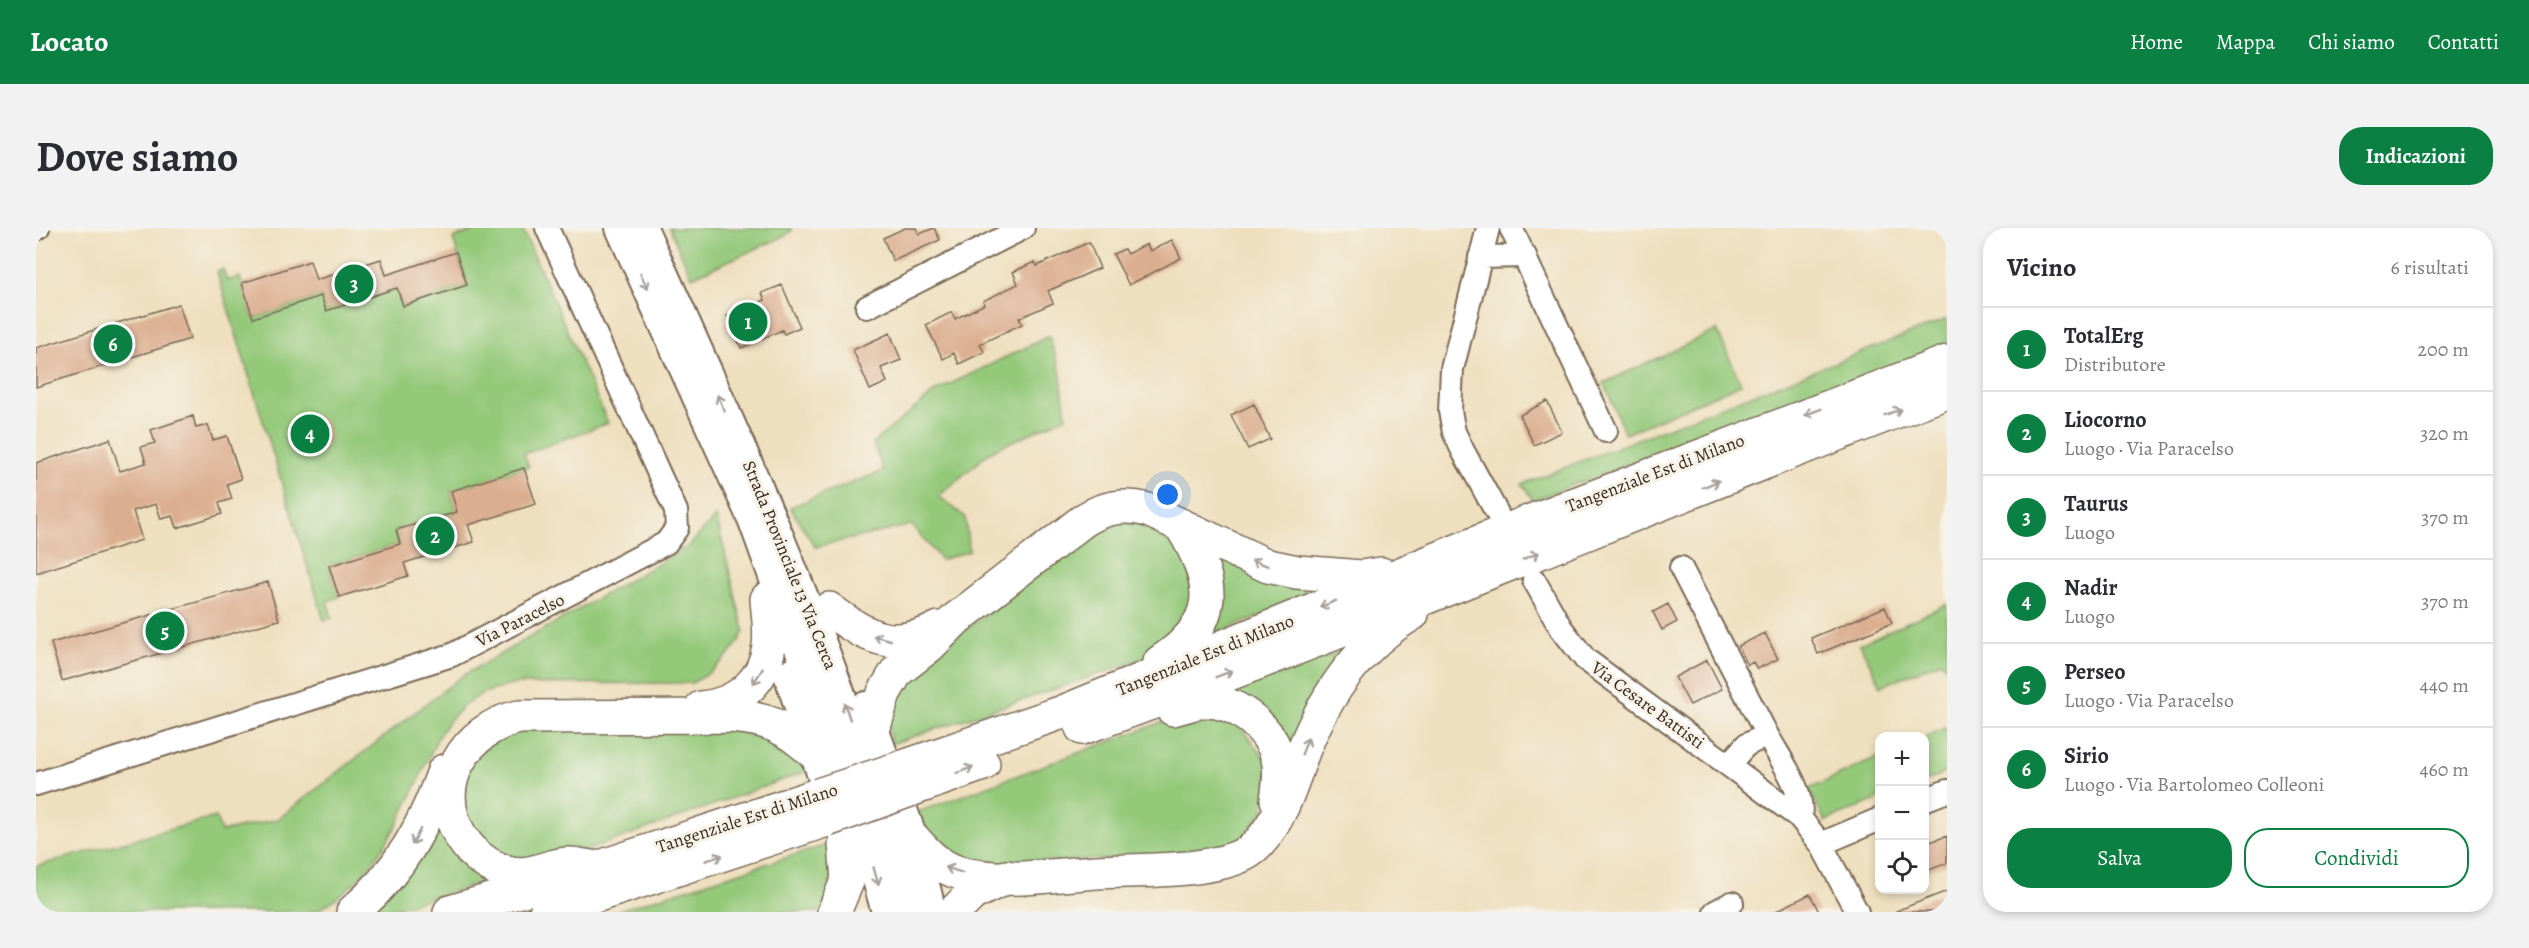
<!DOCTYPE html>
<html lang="it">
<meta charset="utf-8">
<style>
:root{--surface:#fff;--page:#f2f2f3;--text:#2b2b33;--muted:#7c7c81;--line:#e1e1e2;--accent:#0b8043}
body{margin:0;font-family:Alegreya,serif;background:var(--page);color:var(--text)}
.controls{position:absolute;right:18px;bottom:18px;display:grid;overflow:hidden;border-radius:12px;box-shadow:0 3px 9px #0003}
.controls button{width:54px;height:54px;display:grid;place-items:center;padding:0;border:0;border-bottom:2px solid var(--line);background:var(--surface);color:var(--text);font:30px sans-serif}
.you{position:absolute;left:1132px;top:267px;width:21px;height:21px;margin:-15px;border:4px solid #fff;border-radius:50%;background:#1a73e8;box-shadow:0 0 0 9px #1a73e833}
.badge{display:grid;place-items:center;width:39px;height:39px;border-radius:50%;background:var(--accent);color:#fff;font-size:20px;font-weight:700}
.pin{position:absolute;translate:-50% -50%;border:3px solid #fff;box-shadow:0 2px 6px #0006}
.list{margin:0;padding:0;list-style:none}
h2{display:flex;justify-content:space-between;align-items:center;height:78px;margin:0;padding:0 24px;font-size:26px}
h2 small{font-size:20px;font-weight:400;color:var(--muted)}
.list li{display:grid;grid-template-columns:39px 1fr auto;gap:18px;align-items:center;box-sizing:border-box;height:84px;padding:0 24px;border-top:2px solid var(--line)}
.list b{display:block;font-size:22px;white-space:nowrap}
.list p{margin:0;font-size:20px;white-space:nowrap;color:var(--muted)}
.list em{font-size:20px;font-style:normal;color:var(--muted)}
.actions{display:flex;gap:12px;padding:18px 24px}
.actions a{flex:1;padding:14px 0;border:2px solid var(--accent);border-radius:24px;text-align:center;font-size:21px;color:var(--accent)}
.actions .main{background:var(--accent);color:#fff}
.icon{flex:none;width:33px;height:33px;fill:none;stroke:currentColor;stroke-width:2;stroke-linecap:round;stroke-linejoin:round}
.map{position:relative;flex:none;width:1911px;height:684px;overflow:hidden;border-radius:24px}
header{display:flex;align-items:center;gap:36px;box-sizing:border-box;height:84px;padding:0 30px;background:var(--accent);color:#fff}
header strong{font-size:28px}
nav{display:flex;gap:33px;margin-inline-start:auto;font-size:21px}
.intro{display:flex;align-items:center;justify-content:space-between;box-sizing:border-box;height:144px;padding:0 36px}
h1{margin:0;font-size:42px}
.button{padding:15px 27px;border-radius:24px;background:var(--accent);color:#fff;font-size:21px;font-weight:700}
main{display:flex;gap:36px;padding:0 36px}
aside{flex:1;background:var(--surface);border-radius:24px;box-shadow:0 3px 9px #0003}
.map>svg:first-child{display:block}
.green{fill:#94c97a;stroke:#687a4c;stroke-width:1.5}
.building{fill:#dbae90}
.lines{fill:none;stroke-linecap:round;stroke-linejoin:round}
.minor-casing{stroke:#7a6956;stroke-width:26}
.major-casing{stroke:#7a6956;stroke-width:32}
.highway-casing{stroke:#7a6956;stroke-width:36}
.minor{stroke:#fff;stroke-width:22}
.major{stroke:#fff;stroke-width:28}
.highway{stroke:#fff;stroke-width:33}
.highway-bridge-casing{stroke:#7a6956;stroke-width:36;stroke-linecap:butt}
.highway-bridge{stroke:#fff;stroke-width:33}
.oneway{stroke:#a79f9a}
.labels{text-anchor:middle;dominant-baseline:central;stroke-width:6;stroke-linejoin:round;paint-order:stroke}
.street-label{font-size:18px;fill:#3b2a1e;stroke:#f7f3e8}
</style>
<header>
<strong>Locato</strong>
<nav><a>Home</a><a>Mappa</a><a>Chi siamo</a><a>Contatti</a></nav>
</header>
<div class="intro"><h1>Dove siamo</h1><a class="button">Indicazioni</a></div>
<main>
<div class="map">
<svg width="1911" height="684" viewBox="0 0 1911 684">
<rect width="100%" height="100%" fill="#f7f3e8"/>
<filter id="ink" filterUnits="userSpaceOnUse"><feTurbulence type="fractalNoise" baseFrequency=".0167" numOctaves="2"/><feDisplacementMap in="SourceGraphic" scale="12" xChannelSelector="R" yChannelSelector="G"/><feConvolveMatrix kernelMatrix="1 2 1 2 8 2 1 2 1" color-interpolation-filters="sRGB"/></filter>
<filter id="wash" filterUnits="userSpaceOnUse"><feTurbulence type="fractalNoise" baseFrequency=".008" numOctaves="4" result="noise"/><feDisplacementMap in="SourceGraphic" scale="24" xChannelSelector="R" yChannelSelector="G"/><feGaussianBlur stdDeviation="1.35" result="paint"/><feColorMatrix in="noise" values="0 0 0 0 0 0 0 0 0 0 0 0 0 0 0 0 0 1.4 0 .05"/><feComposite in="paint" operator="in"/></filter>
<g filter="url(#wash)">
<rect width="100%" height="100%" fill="#eedfbe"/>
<path class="green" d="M447 0H486L572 195 488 226 493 239 415 263 421 284 360 302 364 316 293 338 303 369 291 373 296 390 288 392 181 44 187 41 191 53 204 49 217 90 285 68 290 83 361 60 367 78 431 57 417 10Z
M633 0H755L756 2 749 8 656 49Z
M1911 91V116L1497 272 1486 256Z
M1681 102 1705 156 1589 206 1568 155Z
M1013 108 1024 142 1030 189 955 223 903 268 929 289 933 323 905 332 876 297 779 319 754 279 847 243 837 215 900 163Z
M680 288 708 403C700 423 675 447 655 455L479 456 447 465 426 479 411 495 402 509C371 576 347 648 278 684H0V638L180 589 185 604 242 591 426 448 653 318Z
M1081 292 1109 297 1136 310 1156 342 1159 387 1123 426 855 516 852 495 876 444 1059 300Z
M1173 325 1293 363 1163 411Z
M1911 376V440L1906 433 1845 458 1824 416Z
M1321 417 1255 525 1196 465Z
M1164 486 1204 497 1234 538 1227 584 1201 616 1177 626 938 637 910 631 879 585 1145 487Z
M475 498 700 502 734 510 774 542 521 633 491 639 435 609 424 542Z
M1911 499V544L1889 553V509Z
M1843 529V571L1789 593 1773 561Z
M398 592 455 652 347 684H331Z
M794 616 803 644 785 684H577Z"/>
<g id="blocks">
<path class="building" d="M869 0H880L883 6 898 0 904 12 857 33 847 10Z
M1136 12 1145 30 1093 57 1077 26 1088 21 1091 26 1111 16 1114 23Z
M1053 14 1064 40 1012 63 1017 75 983 90 986 96 944 116 948 124 923 136 918 125 907 131 890 97 916 84 919 91 949 76 947 73 982 56 977 44 999 34 1001 38Z
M420 24 431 57 367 78 361 60 290 83 285 68 217 90 206 55 274 33 280 52 345 31 350 47Z
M746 57 764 99 748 106 746 102 705 120 691 88 729 72 726 65Z
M143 76 154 111 0 159V120Z
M854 105 865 132 845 140 851 154 834 162 817 122Z
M1511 173 1526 204 1498 217 1484 187Z
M1218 176 1234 211 1212 221 1195 187Z
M254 207a20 20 0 1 1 40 0a20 20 0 1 1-40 0Z
M157 188 160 200 172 197 177 212 191 208 205 251 191 256 196 271 183 275 186 286 141 300 137 288 125 291 120 276 97 283 106 312 0 345V235L74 211 84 243 110 235 105 219 119 215 115 202Z
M488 240 500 276 432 297 438 314 368 335 372 348 303 369 293 338 364 316 360 302 421 284 415 263Z
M232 354 243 392 26 453 15 415Z
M1632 376 1641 394 1626 402 1617 384Z
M1849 379 1856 395 1782 426 1775 410Z
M1729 405 1742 431 1721 441 1717 434 1712 437 1702 418Z
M1671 432 1686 461 1654 477 1639 449Z
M1911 608V635L1888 644V616Z
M1911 663V684H1860V683Z
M1774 666 1783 684H1738Z"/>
</g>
</g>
<g filter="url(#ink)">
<use href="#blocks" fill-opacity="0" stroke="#7a6956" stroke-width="1.5"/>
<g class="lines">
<defs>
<path id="minor" d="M1452 0 1416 141 1414 183 1418 204 1427 223 1461 285
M1475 0 1570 203
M0 1 2 0
M1444 29 1489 28
M831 79 987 0
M1645 340 1731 507
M1498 352 1525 400 1549 431 1764 590 1785 616 1821 684
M1693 536 1710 517 1731 507C1743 529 1770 565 1764 590
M0 556 416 427 630 315 641 300 640 283 511 0
M1888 572 1911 563
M1785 616 1844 591
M1679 684 1696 675"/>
<path id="major" d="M584 0 717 293 802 528 830 612 850 684
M607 0C689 182 773 363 835 554 849 597 864 640 875 684
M752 446 798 584
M830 478 877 610 896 684"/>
<path id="highway" d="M793 381C831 410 858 424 903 400
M1124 434C1184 395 1181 356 1146 299
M665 480C700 477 728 455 733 418 735 403 732 386 731 371
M1137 481C1147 478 1159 474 1169 473 1201 473 1234 500 1242 530 1245 544 1243 558 1241 572
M838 499 848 465 861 443 893 418 920 391 1048 292C1069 279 1088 276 1112 282L1232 338 1261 344 1301 347 1325 349 1345 346
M1046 500C1337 396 1622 273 1911 164
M867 539 1027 484 1482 298 1911 134
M874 562 947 536
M877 610C891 626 903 639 924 645 966 656 1016 647 1060 644 1102 642 1146 644 1187 634 1199 631 1213 626 1222 616 1245 591 1255 557 1266 526 1288 470 1322 417 1376 386
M561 640C552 639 542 636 533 636 505 637 495 654 462 641 446 634 433 622 424 607 394 557 430 500 483 489L695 488C734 491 750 499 778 525
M317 684C364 643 387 601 408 543
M414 684 561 640 782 567
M510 684 791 592
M798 684 812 651 809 617
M918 684 936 666 971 649"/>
</defs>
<use href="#minor" class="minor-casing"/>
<use href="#major" class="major-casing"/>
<use href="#highway" class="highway-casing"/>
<use href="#minor" class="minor"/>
<use href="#major" class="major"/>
<use href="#highway" class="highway"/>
<defs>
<path id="highway-bridge" d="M782 567 867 539
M791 592 874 562"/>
</defs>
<use href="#highway-bridge" class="highway-bridge-casing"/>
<use href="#highway-bridge" class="highway-bridge"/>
</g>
<defs><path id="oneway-shaft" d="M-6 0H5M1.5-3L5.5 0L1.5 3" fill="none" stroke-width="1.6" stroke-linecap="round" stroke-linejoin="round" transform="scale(1.5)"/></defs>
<g class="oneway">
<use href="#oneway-shaft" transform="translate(608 53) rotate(66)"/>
<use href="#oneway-shaft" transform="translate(685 175) rotate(-114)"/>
<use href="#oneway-shaft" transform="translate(1777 184) rotate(159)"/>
<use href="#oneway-shaft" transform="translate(1857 184) rotate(-21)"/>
<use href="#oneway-shaft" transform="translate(1675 256) rotate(-22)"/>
<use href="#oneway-shaft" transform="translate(1495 328) rotate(-22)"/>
<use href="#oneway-shaft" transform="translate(1224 335) rotate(-159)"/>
<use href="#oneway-shaft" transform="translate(1292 376) rotate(158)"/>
<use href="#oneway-shaft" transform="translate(846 410) rotate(-166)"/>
<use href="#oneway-shaft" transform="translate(1188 446) rotate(-21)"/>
<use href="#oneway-shaft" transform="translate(722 448) rotate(122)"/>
<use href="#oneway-shaft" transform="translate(811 483) rotate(-109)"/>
<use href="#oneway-shaft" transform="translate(1269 518) rotate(-68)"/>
<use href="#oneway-shaft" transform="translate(929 542) rotate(-20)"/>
<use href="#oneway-shaft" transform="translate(380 609) rotate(118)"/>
<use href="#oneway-shaft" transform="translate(678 630) rotate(-18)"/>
<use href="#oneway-shaft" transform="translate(918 642) rotate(-161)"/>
<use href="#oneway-shaft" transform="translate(840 648) rotate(74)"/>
</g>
</g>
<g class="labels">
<g class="street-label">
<text transform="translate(1619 245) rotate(-21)">Tangenziale Est di Milano</text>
<text transform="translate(754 337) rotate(68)">Strada Provinciale 13 Via Cerca</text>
<text transform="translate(484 392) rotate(-27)">Via Paracelso</text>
<text transform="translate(1169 427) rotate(-22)">Tangenziale Est di Milano</text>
<text transform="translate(1612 477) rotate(36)">Via Cesare Battisti</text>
<text transform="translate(711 590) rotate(-18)">Tangenziale Est di Milano</text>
</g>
</g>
</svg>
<div class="controls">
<button>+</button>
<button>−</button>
<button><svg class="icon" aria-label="locate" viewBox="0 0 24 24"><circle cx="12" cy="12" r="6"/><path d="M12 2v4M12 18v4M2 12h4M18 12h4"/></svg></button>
</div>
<div class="you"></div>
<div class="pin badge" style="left:712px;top:94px">1</div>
<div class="pin badge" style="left:399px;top:308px">2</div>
<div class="pin badge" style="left:318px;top:56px">3</div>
<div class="pin badge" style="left:274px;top:206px">4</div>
<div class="pin badge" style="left:129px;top:403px">5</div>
<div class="pin badge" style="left:77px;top:116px">6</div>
</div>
<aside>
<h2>Vicino<small>6 risultati</small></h2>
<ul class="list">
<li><span class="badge">1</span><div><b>TotalErg</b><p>Distributore</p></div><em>200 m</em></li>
<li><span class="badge">2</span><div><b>Liocorno</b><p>Luogo · Via Paracelso</p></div><em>320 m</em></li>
<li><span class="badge">3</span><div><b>Taurus</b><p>Luogo</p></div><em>370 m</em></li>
<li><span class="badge">4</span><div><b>Nadir</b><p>Luogo</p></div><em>370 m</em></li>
<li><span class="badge">5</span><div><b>Perseo</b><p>Luogo · Via Paracelso</p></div><em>440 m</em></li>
<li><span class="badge">6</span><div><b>Sirio</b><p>Luogo · Via Bartolomeo Colleoni</p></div><em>460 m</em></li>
</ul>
<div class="actions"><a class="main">Salva</a><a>Condividi</a></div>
</aside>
</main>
